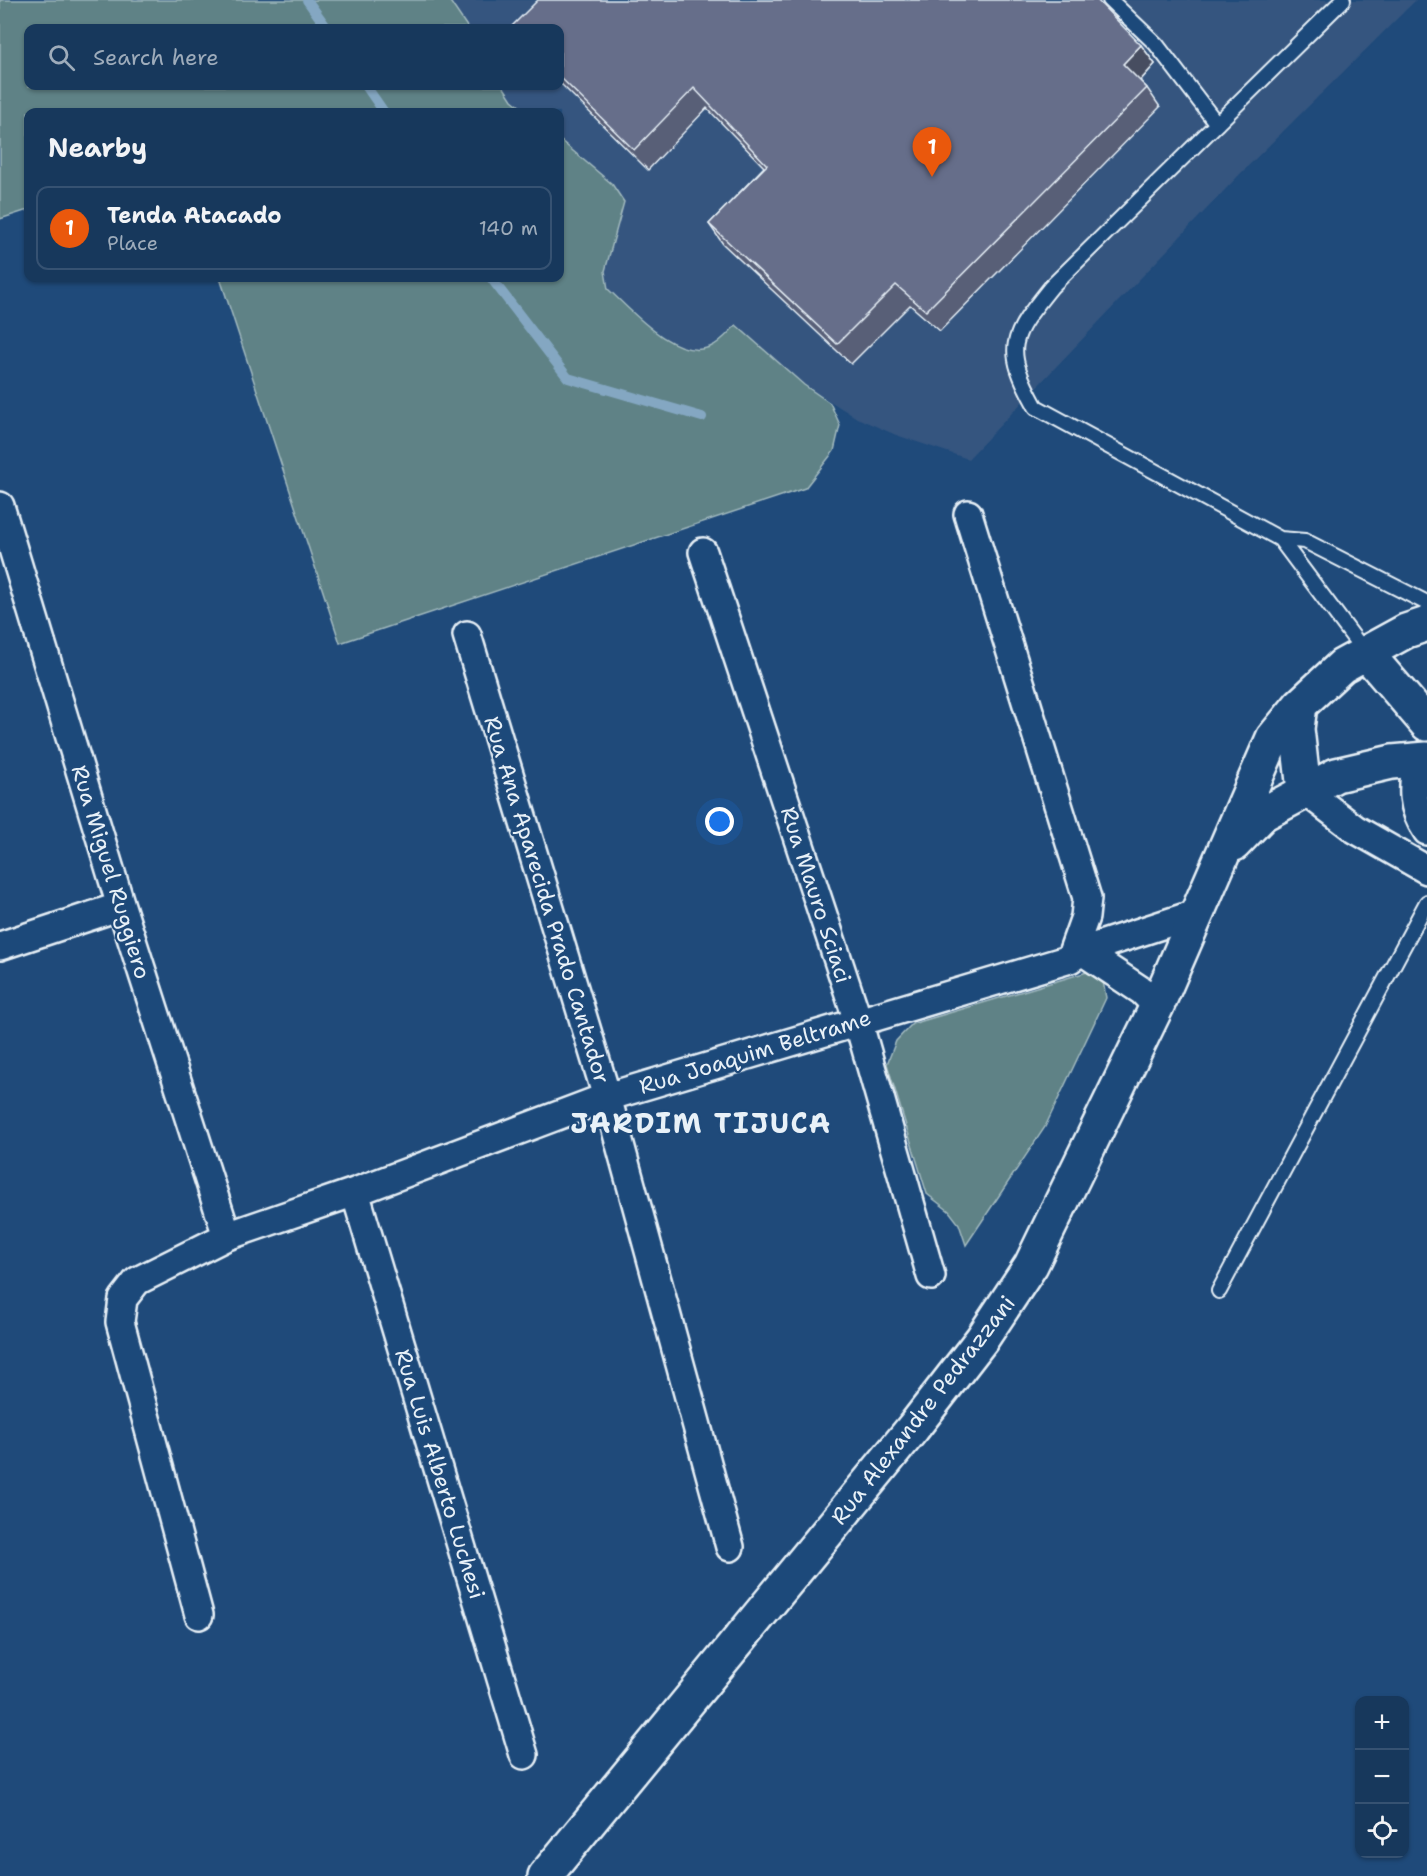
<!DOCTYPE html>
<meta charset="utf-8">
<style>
:root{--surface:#17385c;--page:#203f62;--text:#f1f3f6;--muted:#9eacbb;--line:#365272;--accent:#ea580c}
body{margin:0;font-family:"Shantell Sans",sans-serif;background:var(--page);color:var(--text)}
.controls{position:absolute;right:18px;bottom:18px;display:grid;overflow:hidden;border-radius:12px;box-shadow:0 2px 4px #0004}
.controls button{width:54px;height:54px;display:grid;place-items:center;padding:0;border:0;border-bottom:2px solid var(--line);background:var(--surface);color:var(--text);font:30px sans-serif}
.you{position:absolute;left:720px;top:822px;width:21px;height:21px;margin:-15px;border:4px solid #fff;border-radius:50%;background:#1a73e8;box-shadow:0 0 0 9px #1a73e833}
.badge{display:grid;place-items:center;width:39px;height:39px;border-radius:50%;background:var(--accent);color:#fff;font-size:20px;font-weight:700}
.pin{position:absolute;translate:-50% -50px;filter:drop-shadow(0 2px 3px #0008)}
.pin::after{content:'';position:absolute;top:32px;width:21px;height:18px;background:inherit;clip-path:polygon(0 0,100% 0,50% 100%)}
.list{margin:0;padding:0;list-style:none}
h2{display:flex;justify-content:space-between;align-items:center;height:78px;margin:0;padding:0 24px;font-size:26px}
h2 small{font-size:20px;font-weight:400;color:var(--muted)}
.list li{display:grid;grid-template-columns:39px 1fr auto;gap:18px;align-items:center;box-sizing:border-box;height:84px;margin:0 12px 12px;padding:0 12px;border:2px solid var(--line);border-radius:12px}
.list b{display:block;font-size:22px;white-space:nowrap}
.list p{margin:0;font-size:20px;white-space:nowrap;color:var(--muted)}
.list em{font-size:20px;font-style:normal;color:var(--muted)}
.icon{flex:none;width:33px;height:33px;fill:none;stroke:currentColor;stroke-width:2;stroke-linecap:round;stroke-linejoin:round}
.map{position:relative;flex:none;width:1427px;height:1876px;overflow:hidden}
.search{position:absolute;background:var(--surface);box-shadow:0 2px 4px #0004;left:24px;top:24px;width:540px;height:66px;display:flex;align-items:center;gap:15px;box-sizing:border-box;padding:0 21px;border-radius:12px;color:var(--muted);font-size:22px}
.panel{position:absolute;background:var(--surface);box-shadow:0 2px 4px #0004;left:24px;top:108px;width:540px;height:174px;border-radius:12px}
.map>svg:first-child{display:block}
.built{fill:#34557f}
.green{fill:#5e8286;stroke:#a3babf;stroke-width:1.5}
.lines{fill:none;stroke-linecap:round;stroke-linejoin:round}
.stream{stroke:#84a7c2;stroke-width:10}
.lane-casing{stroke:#e8f1f8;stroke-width:18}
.street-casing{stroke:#e8f1f8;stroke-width:32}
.secondary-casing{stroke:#e8f1f8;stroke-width:38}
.lane{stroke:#1f4a7a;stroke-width:14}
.street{stroke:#1f4a7a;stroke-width:27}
.secondary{stroke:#1f4a7a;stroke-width:33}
.wall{fill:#585f77;stroke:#e8f1f8;stroke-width:1.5}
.shaded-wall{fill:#474d61;stroke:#e8f1f8;stroke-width:1.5}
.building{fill:#666e8a;stroke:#e8f1f8;stroke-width:1.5}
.labels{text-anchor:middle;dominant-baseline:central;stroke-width:4.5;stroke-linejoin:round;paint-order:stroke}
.street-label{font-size:22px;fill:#e8f1f8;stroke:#1f4a7a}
.district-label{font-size:28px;font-weight:bold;letter-spacing:1.5px;fill:#e8f1f8;stroke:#1f4a7a}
</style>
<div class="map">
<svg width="1427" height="1876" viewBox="0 0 1427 1876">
<rect width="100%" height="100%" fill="#1f4a7a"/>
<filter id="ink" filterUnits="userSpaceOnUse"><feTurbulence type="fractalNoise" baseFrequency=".0167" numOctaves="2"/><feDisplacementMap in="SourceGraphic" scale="12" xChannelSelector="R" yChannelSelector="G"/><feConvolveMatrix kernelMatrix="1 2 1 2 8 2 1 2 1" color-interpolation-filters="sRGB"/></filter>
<g filter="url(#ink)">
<path class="built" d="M449 0H1416L1241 173 968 459 896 435 857 418 804 385 736 325 712 346 696 350 676 346 649 326 608 289 605 272 612 241V184L560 140V112H527L512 100 503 86H560V28H468Z"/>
<path class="green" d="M0 0H449L468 28H28V86H503L512 100 527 112H28V210L0 219Z
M560 140 612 184 624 202 605 271 608 289C632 311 675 361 710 347 720 343 728 333 736 325L804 385 830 403 840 425 834 451 805 488 340 643 220 278H560Z
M1087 972 1103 981 1106 998 1045 1127 966 1245 959 1224 949 1211 927 1194 887 1064 896 1041 912 1024Z"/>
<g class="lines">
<path class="stream" d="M307 0 327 28
M366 86 384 112
M491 278 568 378 702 417"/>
<defs>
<path id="lane" d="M1110 0 1156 44 1217 124
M1343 0 1051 287C1010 338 1003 347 1036 407L1280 539 1366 654
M1280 539 1305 541 1427 603
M1219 1291 1427 902"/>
<path id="street" d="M0 506 121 906 227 1236
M968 514 1087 898 1085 917 1070 959
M703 552 858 1021 931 1276
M467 635 607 1097 730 1547
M1417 761C1412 788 1411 808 1427 831
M1304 790 1355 829 1427 870
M0 946 121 906
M1082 951 1142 991 1157 1006
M355 1192 524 1755
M199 1615 120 1322 123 1299 137 1281 227 1236 355 1192 607 1097 1070 959 1082 951 1195 914"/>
<path id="secondary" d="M1367 654 1427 724
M1300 705 1297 729 1304 790
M1234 844 1263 814 1336 775 1392 762 1427 759
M545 1876 913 1428 982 1339 1031 1265 1157 1006 1273 738 1300 705 1342 666 1406 631 1427 624"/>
</defs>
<use href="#lane" class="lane-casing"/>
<use href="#street" class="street-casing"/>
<use href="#secondary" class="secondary-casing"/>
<use href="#lane" class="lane"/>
<use href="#street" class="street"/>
<use href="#secondary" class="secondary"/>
</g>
<path class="wall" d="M560 28 1141 45 1155 64 1140 81 1147 88 1160 107 940 331 910 305 851 364 723 244 709 224 764 167 707 108 648 170 560 83Z"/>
<path class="shaded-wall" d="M1141 45 1155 64 1137 84 1123 64Z"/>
<path class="building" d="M538 0H1097L1141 45 1123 64 1147 88 926 311 896 285 837 344 709 224 767 165 694 88 634 150 560 77V28H510Z"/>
</g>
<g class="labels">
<g class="street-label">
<text transform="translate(111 872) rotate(73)">Rua Miguel Ruggiero</text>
<text transform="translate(816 895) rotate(72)">Rua Mauro Sciaci</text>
<text transform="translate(547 900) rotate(73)">Rua Ana Aparecida Prado Cantador</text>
<text transform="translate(755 1052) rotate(-17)">Rua Joaquim Beltrame</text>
<text transform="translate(923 1410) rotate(-52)">Rua Alexandre Pedrazzani</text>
<text transform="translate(440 1474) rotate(73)">Rua Luis Alberto Luchesi</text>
</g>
<g class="district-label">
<text x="701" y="1123">JARDIM TIJUCA</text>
</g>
</g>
</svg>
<div class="controls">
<button>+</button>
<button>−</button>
<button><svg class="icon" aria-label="locate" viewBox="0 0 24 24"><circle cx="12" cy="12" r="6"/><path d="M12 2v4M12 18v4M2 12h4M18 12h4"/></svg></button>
</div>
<div class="you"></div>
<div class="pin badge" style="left:932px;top:177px">1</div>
<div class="search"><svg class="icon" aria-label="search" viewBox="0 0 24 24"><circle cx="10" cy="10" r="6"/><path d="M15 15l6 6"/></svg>Search here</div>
<section class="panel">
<h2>Nearby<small></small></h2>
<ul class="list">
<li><span class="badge">1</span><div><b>Tenda Atacado</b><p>Place</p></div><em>140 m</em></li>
</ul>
</section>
</div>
